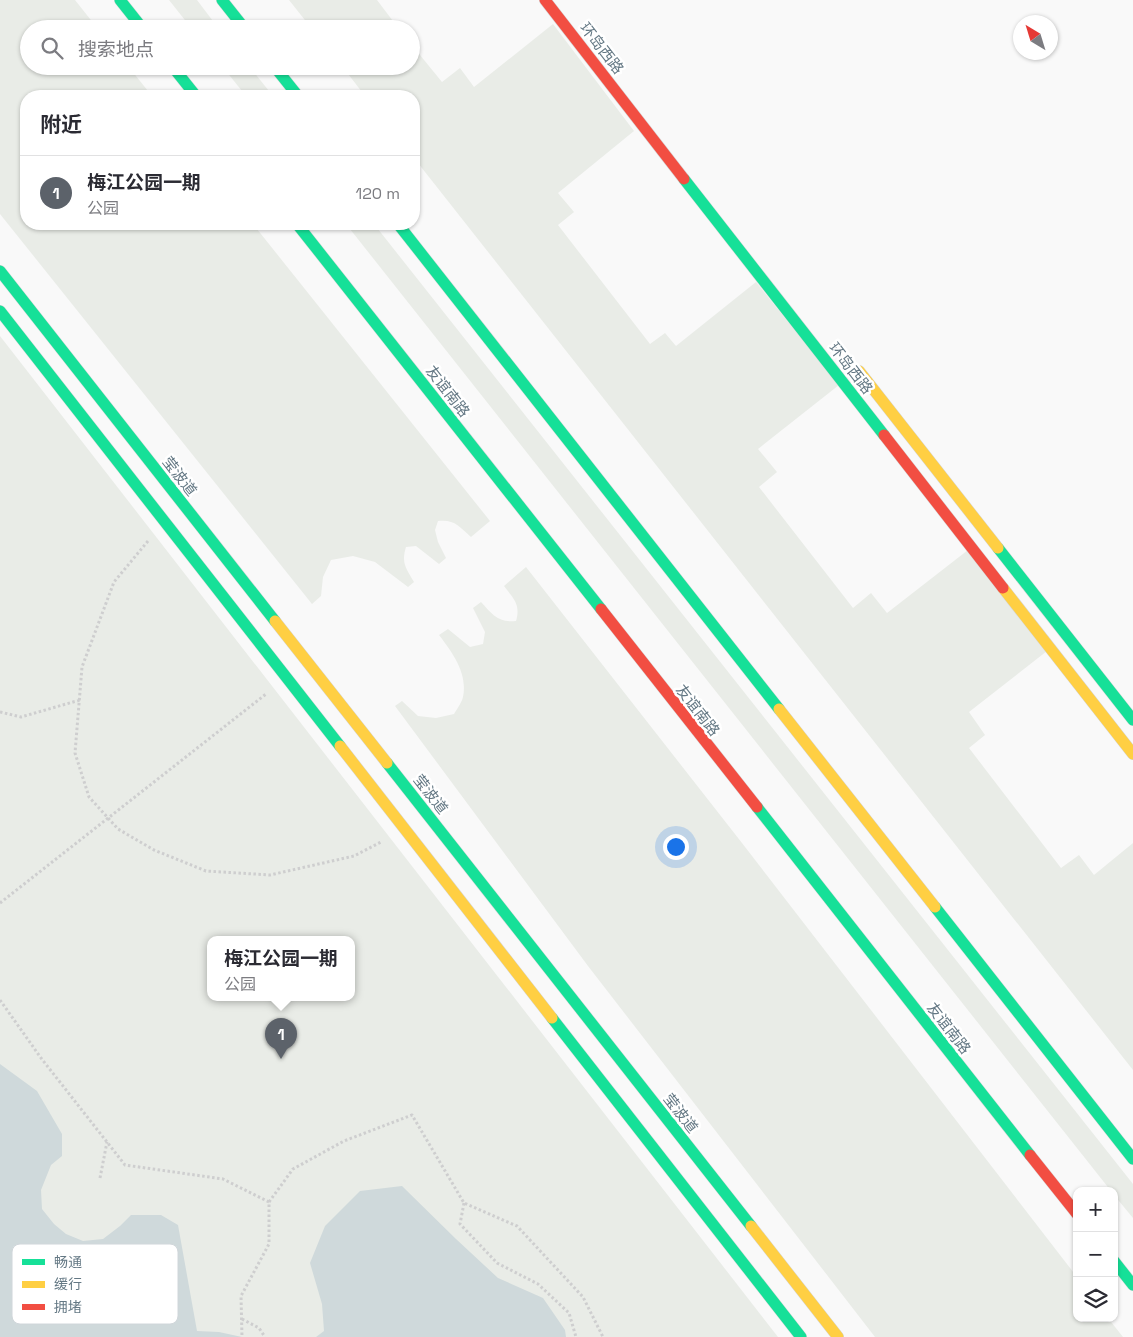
<!DOCTYPE html>
<html lang="zh">
<meta charset="utf-8">
<style>
:root{--surface:#fff;--page:#f2f2f3;--text:#2b2b33;--muted:#7c7c81;--line:#e1e1e2;--accent:#5c626a}
body{margin:0;font-family:"Space Grotesk","Noto Sans SC",sans-serif;background:var(--page);color:var(--text)}
.controls{position:absolute;right:15px;bottom:15px;display:grid;overflow:hidden;border-radius:10px;box-shadow:0 1px 4px #0004}
.controls button{width:45px;height:45px;display:grid;place-items:center;padding:0;border:0;border-bottom:1px solid var(--line);background:var(--surface);color:var(--text);font:25px sans-serif}
.compass{position:absolute;left:1013px;top:15px;width:45px;height:45px;border-radius:50%;background:var(--surface);box-shadow:0 1px 4px #0004;rotate:322deg}
.you{position:absolute;left:675px;top:846px;width:18px;height:18px;margin:-12px;border:4px solid #fff;border-radius:50%;background:#1a73e8;box-shadow:0 0 0 8px #1a73e833}
.badge{display:grid;place-items:center;width:32px;height:32px;border-radius:50%;background:var(--accent);color:#fff;font-size:16px;font-weight:700}
.pin{position:absolute;translate:-50% -41px;filter:drop-shadow(0 1px 2px #0008)}
.pin::after{content:'';position:absolute;top:26px;width:18px;height:15px;background:inherit;clip-path:polygon(0 0,100% 0,50% 100%)}
.popup{position:absolute;left:207px;top:936px;width:148px;height:65px;box-sizing:border-box;display:grid;place-content:center;border-radius:10px;background:var(--surface);filter:drop-shadow(0 1px 4px #0005);font-size:16px;white-space:nowrap;color:var(--muted)}
.popup b{font-size:19px;color:var(--text)}
.popup::after{content:'';position:absolute;left:50%;top:100%;margin-left:-10px;border:10px solid transparent;border-top-color:var(--surface)}
.list{margin:0;padding:0;list-style:none}
h2{display:flex;justify-content:space-between;align-items:center;height:65px;margin:0;padding:0 20px;font-size:21px}
h2 small{font-size:16px;font-weight:400;color:var(--muted)}
.list li{display:grid;grid-template-columns:32px 1fr auto;gap:15px;align-items:center;box-sizing:border-box;height:75px;padding:0 20px;border-top:1px solid var(--line)}
.list b{display:block;font-size:19px;white-space:nowrap}
.list p{margin:0;font-size:16px;white-space:nowrap;color:var(--muted)}
.list em{font-size:16px;font-style:normal;color:var(--muted)}
.icon{flex:none;width:28px;height:28px;fill:none;stroke:currentColor;stroke-width:2;stroke-linecap:round;stroke-linejoin:round}
.map{position:relative;flex:none;width:1133px;height:1337px;overflow:hidden}
.search{position:absolute;background:var(--surface);box-shadow:0 1px 4px #0004;left:20px;top:20px;width:400px;height:55px;display:flex;align-items:center;gap:12px;box-sizing:border-box;padding:0 18px;border-radius:28px;color:var(--muted);font-size:19px}
.panel{position:absolute;background:var(--surface);box-shadow:0 1px 4px #0004;left:20px;top:90px;width:400px;height:140px;border-radius:20px}
.map>svg:first-child{display:block}
.green{fill:#e9ece7;fill-rule:evenodd}
.water{fill:#cfd9db}
.lines{fill:none;stroke-linecap:round;stroke-linejoin:round}
.fast-casing{stroke:#d5d6d7;stroke-width:12}
.slow-casing{stroke:#d5d6d7;stroke-width:12}
.jam-casing{stroke:#d5d6d7;stroke-width:12}
.path{stroke:#cececf;stroke-width:3;stroke-dasharray:2.5 2.5;stroke-linecap:butt}
.fast{stroke:#16e098;stroke-width:11}
.slow{stroke:#ffcf43;stroke-width:11}
.jam{stroke:#f24e42;stroke-width:11}
.labels{text-anchor:middle;dominant-baseline:central;stroke-width:5;stroke-linejoin:round;paint-order:stroke}
.street-label{font-size:15px;fill:#647884;stroke:#fff}
.key{fill:#fff;stroke:#d0d6da;stroke-width:1}
.key-label{font-size:14px;fill:#647884}
</style>
<div class="map">
<svg width="1133" height="1337" viewBox="0 0 1133 1337">
<rect width="100%" height="100%" fill="#f9f9f9"/>
<path class="green" d="M0 0H75L98 29H29V66H128L152 96H26V224H253L490 521 471 537C459 526 454 519 438 521L435 530 438 542 446 558 439 564 416 546 406 547C401 563 406 568 414 582L408 587 375 562 353 556 331 560 323 577 321 596 312 604 0 214Z
M169 0H197L219 29H192Z
M289 0H377L399 29H312Z
M553 24 634 131 558 193 574 212 558 225 650 344 665 333 676 346 756 282 839 385 758 449 777 472 759 487 853 608 871 593 887 613 968 550 1047 651 969 712 985 735 969 748 1061 868 1079 855 1094 875 1133 843V1070L414 158V96H365L342 66H411V44L442 82 460 68 474 87Z
M222 66H249L273 96H246Z
M346 224H374L1133 1184V1218L1114 1195V1191H1111Z
M0 336 778 1337H0ZM211 940H351V998H211Z
M526 567 742 843 1077 1277V1318H1108L1123 1337H875L588 966 395 706 402 701 418 716 436 718 454 714C457 709 462 702 463 697 468 673 452 652 439 635L448 629 470 647 483 644 485 632 473 608 481 602C492 614 498 623 516 621 521 604 513 598 504 586Z"/>
<path class="water" d="M0 1064 37 1091 62 1134V1156L51 1165 41 1190 42 1209 54 1224 66 1234 83 1241 103 1239 120 1226 131 1215H161L178 1225 197 1331 219 1332 242 1337H0Z
M402 1186 456 1239 498 1278 543 1298 565 1330 566 1337H316L324 1331 322 1304 310 1263 325 1226 360 1191Z"/>
<g class="lines">
<defs>
<path id="fast" d="M120 0 143 29
M222 0 245 29
M172 66 196 96
M274 66 298 96
M684 179 884 435
M297 224 601 609
M398 224 779 709
M0 271 275 621
M0 311 340 746
M998 548 1133 720
M387 763 751 1226
M757 807 1030 1155
M935 907 1133 1159
M552 1018 801 1337
M1114 1261 1133 1285"/>
<path id="slow" d="M859 371 998 548
M1003 588 1133 754
M275 621 387 763
M779 709 935 907
M340 746 552 1018
M751 1226 838 1337"/>
<path id="jam" d="M545 0 684 179
M884 435 1003 588
M601 609 757 807
M1030 1155 1077 1214"/>
</defs>
<use href="#fast" class="fast-casing"/>
<use href="#slow" class="slow-casing"/>
<use href="#jam" class="jam-casing"/>
<path class="path" d="M148 541 114 582 82 667 75 753 89 797 118 829 154 850 206 871 270 875 354 856 381 842
M0 712 21 717 80 700
M0 903 266 694
M0 1000 41 1058 125 1165 223 1179 269 1202V1244L241 1296 242 1337
M100 1178 107 1142
M269 1202 293 1169 344 1141 412 1115 464 1203 517 1226 583 1297 603 1337
M464 1203 460 1224 497 1263 538 1284 569 1313 576 1337
M242 1319 259 1328 265 1337"/>
<use href="#fast" class="fast"/>
<use href="#slow" class="slow"/>
<use href="#jam" class="jam"/>
</g>
<g class="labels">
<g class="street-label">
<text transform="translate(602 48) rotate(52)">环岛西路</text>
<text transform="translate(851 368) rotate(52)">环岛西路</text>
<text transform="translate(448 391) rotate(52)">友谊南路</text>
<text transform="translate(180 476) rotate(52)">莹波道</text>
<text transform="translate(698 710) rotate(52)">友谊南路</text>
<text transform="translate(431 794) rotate(52)">莹波道</text>
<text transform="translate(949 1028) rotate(52)">友谊南路</text>
<text transform="translate(681 1113) rotate(52)">莹波道</text>
</g>
</g>
<rect x="12" y="1244" width="166" height="80" rx="8" class="key"/>
<rect x="22" y="1259" width="23" height="6" fill="#16e098"/>
<rect x="22" y="1281" width="23" height="7" fill="#ffcf43"/>
<rect x="22" y="1304" width="23" height="6" fill="#f24e42"/>
<g class="key-label">
<text x="54" y="1267">畅通</text>
<text x="54" y="1289">缓行</text>
<text x="54" y="1312">拥堵</text>
</g>
</svg>
<div class="controls">
<button>+</button>
<button>−</button>
<button><svg class="icon" aria-label="layers" viewBox="0 0 24 24"><path d="M12 4l9 5-9 5-9-5zM3 14l9 5 9-5"/></svg></button>
</div>
<svg class="compass" viewBox="-18 -18 36 36"><path d="M0-13l5 13h-10z" fill="#e53935"/><path d="M0 13l5-13h-10z" fill="#7c7c81"/></svg>
<div class="you"></div>
<div class="pin badge" style="left:281px;top:1059px">1</div>
<div class="popup"><b>梅江公园一期</b>公园</div>
<div class="search"><svg class="icon" aria-label="search" viewBox="0 0 24 24"><circle cx="10" cy="10" r="6"/><path d="M15 15l6 6"/></svg>搜索地点</div>
<section class="panel">
<h2>附近<small></small></h2>
<ul class="list">
<li><span class="badge">1</span><div><b>梅江公园一期</b><p>公园</p></div><em>120 m</em></li>
</ul>
</section>
</div>
